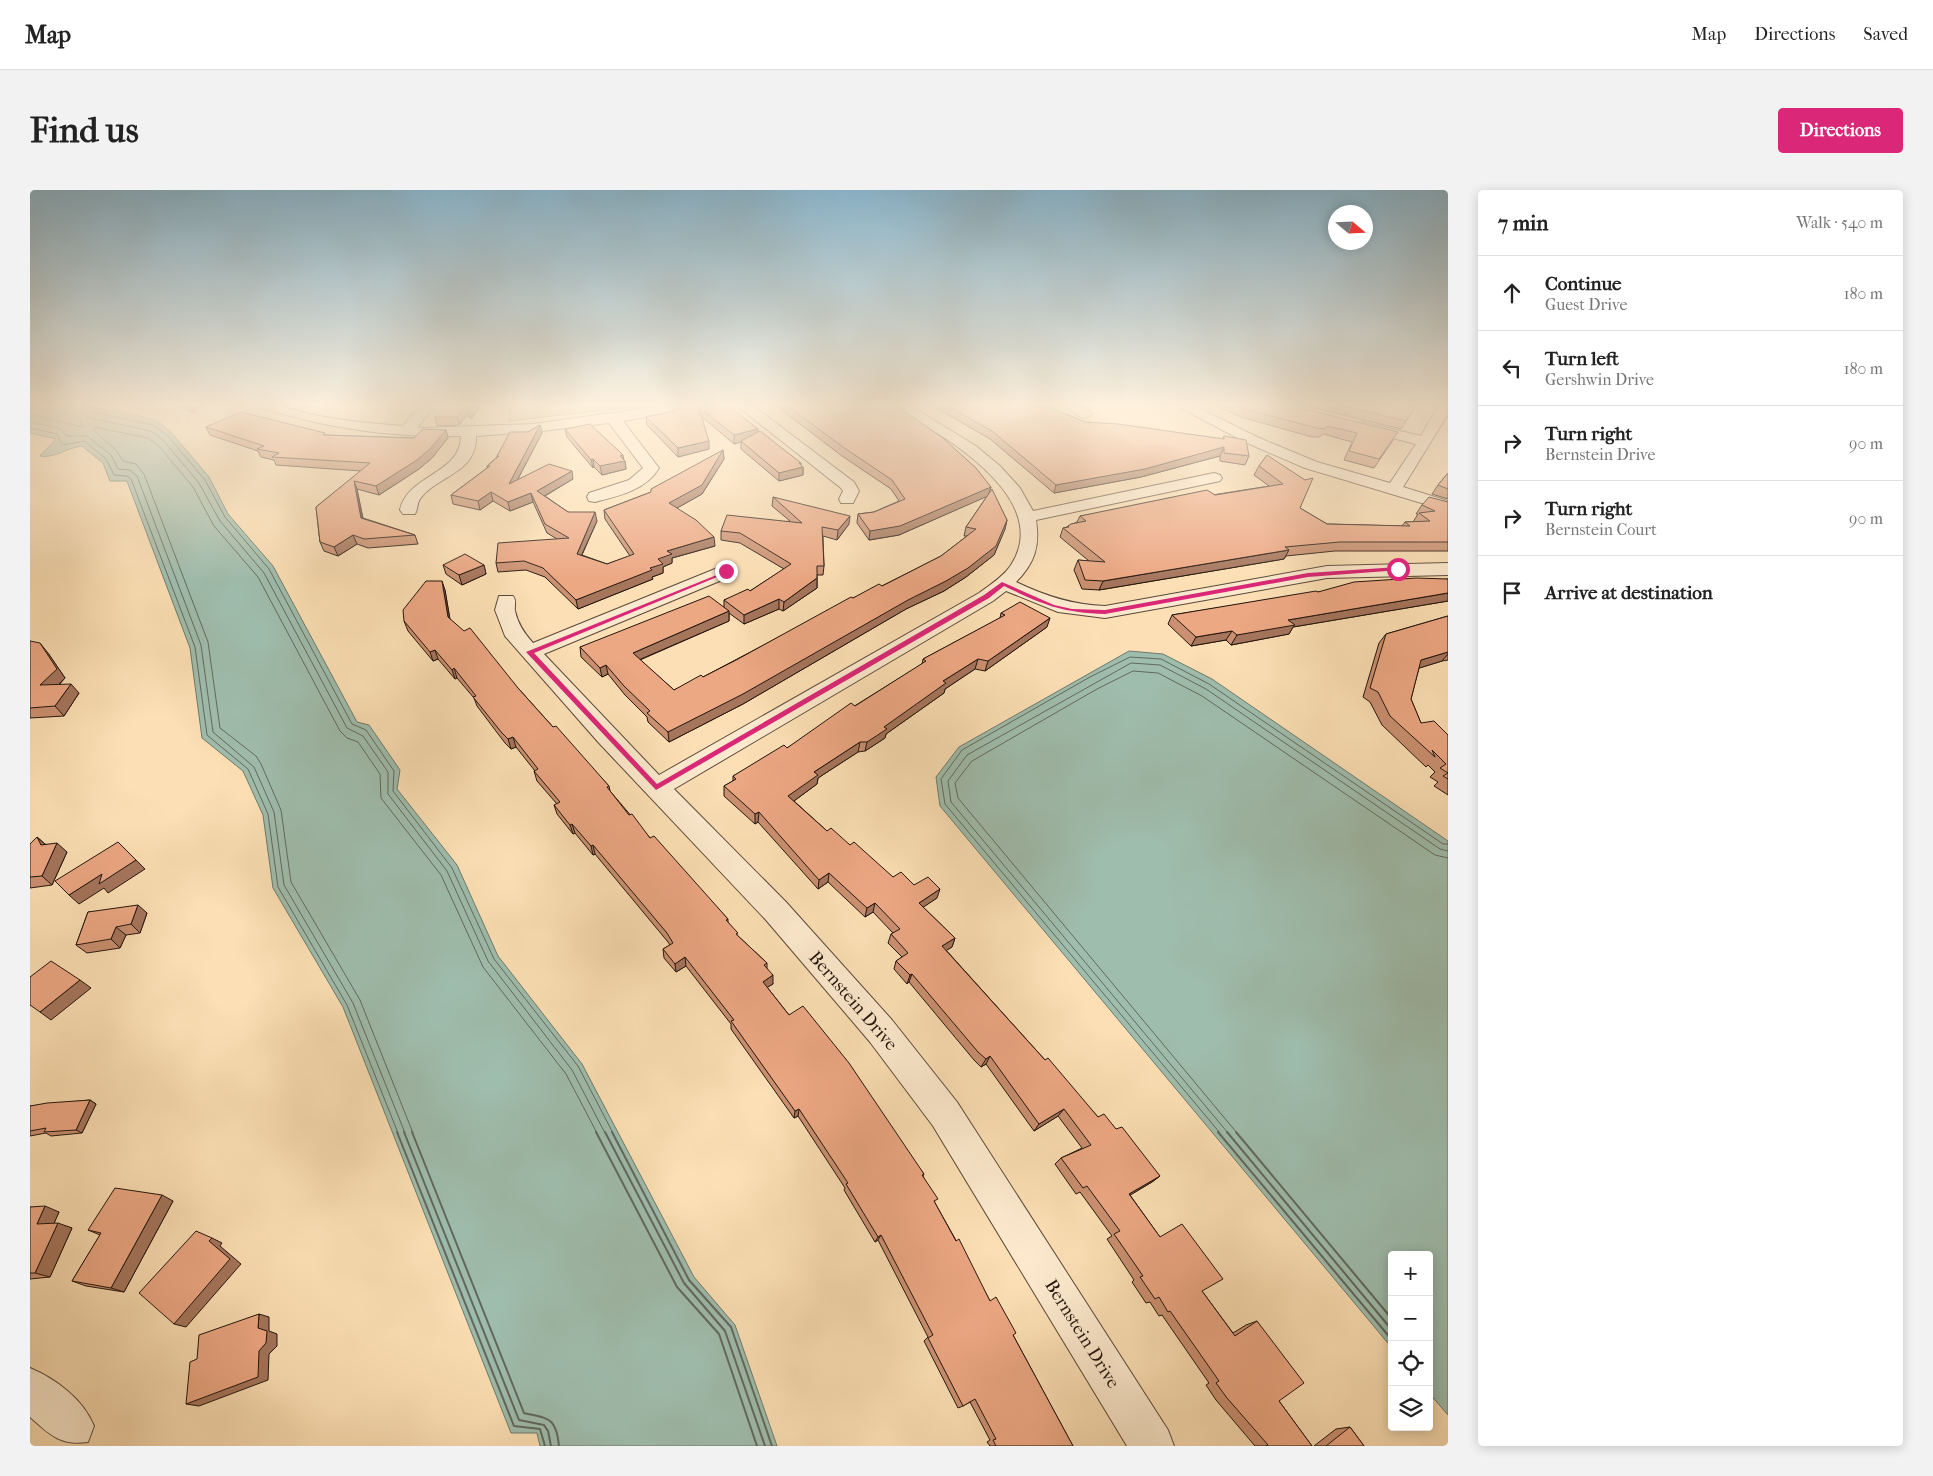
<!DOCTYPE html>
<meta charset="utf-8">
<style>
:root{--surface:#fff;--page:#f2f2f2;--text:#222;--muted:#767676;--line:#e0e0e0;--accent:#db2777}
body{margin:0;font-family:"IM FELL French Canon",serif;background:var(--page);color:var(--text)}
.controls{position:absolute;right:15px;bottom:15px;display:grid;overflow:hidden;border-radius:5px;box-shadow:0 2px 12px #0003}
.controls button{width:45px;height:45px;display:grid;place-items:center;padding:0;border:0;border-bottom:1px solid var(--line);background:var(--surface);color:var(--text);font:25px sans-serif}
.compass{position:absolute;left:1298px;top:15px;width:45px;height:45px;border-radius:50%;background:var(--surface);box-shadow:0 2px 12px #0003;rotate:109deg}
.stop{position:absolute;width:15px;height:15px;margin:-11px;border:4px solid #db2777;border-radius:50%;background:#fff}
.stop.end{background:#db2777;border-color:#fff;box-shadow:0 1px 5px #0008}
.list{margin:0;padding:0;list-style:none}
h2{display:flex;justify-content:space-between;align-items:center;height:65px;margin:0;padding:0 20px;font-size:21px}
h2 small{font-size:16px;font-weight:400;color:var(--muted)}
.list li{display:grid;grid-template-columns:32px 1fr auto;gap:15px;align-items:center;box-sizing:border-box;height:75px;padding:0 20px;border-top:1px solid var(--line)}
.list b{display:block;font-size:19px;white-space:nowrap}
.list p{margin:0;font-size:16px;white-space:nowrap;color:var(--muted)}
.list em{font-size:16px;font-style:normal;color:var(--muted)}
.icon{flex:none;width:28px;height:28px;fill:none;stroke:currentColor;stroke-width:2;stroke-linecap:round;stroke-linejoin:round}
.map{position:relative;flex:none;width:1418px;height:1256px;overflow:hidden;border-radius:5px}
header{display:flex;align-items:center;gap:30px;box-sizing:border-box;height:70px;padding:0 25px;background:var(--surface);border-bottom:1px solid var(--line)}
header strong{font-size:24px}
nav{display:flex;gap:28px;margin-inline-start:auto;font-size:18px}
.intro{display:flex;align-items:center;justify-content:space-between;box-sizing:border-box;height:120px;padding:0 30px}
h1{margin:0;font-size:35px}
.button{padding:12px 22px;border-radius:5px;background:var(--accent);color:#fff;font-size:18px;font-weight:700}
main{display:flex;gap:30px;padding:0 30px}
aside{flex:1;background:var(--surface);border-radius:5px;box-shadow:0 2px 12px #0003}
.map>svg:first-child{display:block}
.green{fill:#c7bf87;stroke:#756a4a}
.water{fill:#9fbdad;stroke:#6d7a6d}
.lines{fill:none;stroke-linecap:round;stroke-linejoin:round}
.shore-far1{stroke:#61695e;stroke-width:1}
.shore{stroke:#61695e;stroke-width:2}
.minor-casing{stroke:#594838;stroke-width:2}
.minor{fill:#fdeace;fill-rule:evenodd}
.wall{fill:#cb9071;stroke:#23150e}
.shaded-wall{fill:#a5755c;stroke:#23150e}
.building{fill:#eca783;stroke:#23150e}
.route{fill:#db2777}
.labels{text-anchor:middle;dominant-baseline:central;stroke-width:4.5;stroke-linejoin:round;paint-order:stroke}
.near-street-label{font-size:18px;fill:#23150e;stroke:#fdeace}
</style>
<header>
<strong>Map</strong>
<nav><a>Map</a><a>Directions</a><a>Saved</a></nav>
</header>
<div class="intro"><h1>Find us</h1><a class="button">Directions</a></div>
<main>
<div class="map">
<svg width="1418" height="1256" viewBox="0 0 1418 1256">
<rect width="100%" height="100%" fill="#fcdfb4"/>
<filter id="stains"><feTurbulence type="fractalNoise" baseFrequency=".004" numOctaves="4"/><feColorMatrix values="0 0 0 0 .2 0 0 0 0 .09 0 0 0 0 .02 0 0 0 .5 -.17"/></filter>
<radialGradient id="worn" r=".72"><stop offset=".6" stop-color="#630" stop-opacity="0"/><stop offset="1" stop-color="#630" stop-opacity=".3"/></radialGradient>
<path class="green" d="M480 215H620L479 231Z"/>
<path class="water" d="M0 215H43L83 220 126 230 140 241 179 287 198 324 243 376 327 532 339 535 370 580 367 599 427 675 468 766 552 874 664 1087 705 1135 747 1256H510L507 1243H481L313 817 243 698 233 625 213 581 172 548 160 458 97 291H80L73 273 52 256C39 257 23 269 10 266L26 249 0 243Z
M1099 461 1133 464 1182 489 1418 651V1225L1399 1203V1065H1362V1158L910 616 906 587 929 557Z"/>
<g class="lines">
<path class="shore-far1" d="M51 215 53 222 59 228 121 241 133 250 169 293 190 331 234 383 317 538 333 546 358 582V604L417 681 458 771 542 880 575 943
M58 215 61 222 123 235 137 245 175 290 195 327 239 379 322 534 336 540 364 581 363 601 422 678 464 769 548 876 583 943
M0 224 52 237 53 234 45 224 44 215
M0 232 29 238 37 246H57L81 265 88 279 100 280 107 286 171 455 183 542 224 577 244 622 254 695 323 813 375 943
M0 238 27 244 32 255 55 251 76 269 84 285 97 286 101 289 165 457 177 545 218 579 238 624 248 697 317 815 368 943
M383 943 330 810 261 692 251 620 231 574 226 566 190 538 178 452 114 284 106 274 93 271 86 260 64 241V237L118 248 128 255 163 297 184 336 228 387 310 541 317 548 328 552 350 584 351 608 411 685 453 777 536 884 567 943
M1190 943 915 614 911 589 932 560 1060 487 1100 467 1131 469 1179 494 1413 654H1418
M1198 943 921 612 918 591 937 565 1101 473 1130 475 1176 499 1410 659 1418 661
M1207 943 928 608 925 593 942 571 1067 499 1103 481 1128 483 1172 506 1405 665 1418 668"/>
<path class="shore" d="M367 942 484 1236 510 1239 515 1256
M374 942 489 1230 514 1235 518 1241 521 1256
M382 942 494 1223C518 1229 526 1226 529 1256
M566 942 647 1097 689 1144 727 1256
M575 942 654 1093 695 1141 735 1256
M582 942 659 1090 701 1137 742 1256
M1188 942 1362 1150
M1197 942 1362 1140
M1206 942 1362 1129"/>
<defs>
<path id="minor" d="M229 215C251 214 268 222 289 226 317 231 345 234 373 236L391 215H405L388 237 392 238 503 234 639 215H669L662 219 593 231 629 278C616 300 589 306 565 312L559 311 557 307 559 303 599 290 613 278 579 233 503 242 446 246C447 284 407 285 390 309 387 313 388 319 385 324H373L370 320C377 285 431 284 431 246 357 247 302 239 231 218Z
M706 215H722L824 292 829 301 823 313H811L809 309 813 301 811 298Z
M862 215H879L946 256 970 276 990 298 1003 321 1184 283 1190 285 1192 288 1190 291 1006 330C1010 356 1005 373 986 392 1015 406 1043 415 1075 416L1297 376 1418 373V385L1297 388 1075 428 1028 422 976 401 963 411 644 599 756 712 862 830 927 912 1138 1240 1144 1256H1097L903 936 840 852 736 730 569 553 475 446 465 420 469 406H483C487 411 484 415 485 421 488 434 494 443 503 453L690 377H704L706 381 704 385 514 464 629 585 949 403C960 395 974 386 981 375 1016 321 948 269 907 243 896 236 869 225 862 215Z
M1035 215H1051L1062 224 1055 228 1050 227Z
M1145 215H1163L1227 247 1287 272 1360 293 1386 254 1327 239 1325 236 1327 233 1332 232 1391 246 1409 215H1418V224L1373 297 1418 311V321L1275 278 1217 253Z
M0 1178C26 1189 53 1209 64 1236L58 1252C30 1256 19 1244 0 1227Z"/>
</defs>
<use href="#minor" class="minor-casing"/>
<use href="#minor" class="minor"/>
</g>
<path class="wall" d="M143 215H166L164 223Z
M417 215H451L441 229 437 225 429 235 407 236 405 227Z
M671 215 670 218 728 239 727 242 773 277V285L749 291 711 259V252L704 254 671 226 679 259 648 267 617 235 616 227Z
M745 215H865L916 252 961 297 959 303 977 330 975 339 964 365 936 387 914 401 876 419 713 514 639 552 618 532 617 527 595 505 578 484 572 487 551 467 550 457 694 417V410L720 401 754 379 710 353 691 350V341L760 331 742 316 743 307 819 334 807 350 793 346 794 376 793 385H787V398L753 421 749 419 714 434 699 423V431L610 470 644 500 673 487 823 408 852 396 911 366 937 346H934L936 337 957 306 869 345 839 350 827 333 828 324 844 322 869 311 861 299 812 266Z
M901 215H1014L1055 232 1193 249 1194 246 1219 266 1215 275 1190 271V266L1111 287 1024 303 960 249Z
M1184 215H1258L1363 250 1344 278 1314 270 1322 252 1293 244 1290 247H1282L1211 227Z
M1271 215H1386L1371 239Z
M510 235 512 243 488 289H543L515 306 538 322 567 331 552 365 577 374 600 366 575 329 574 320 621 302 693 260 694 269 672 304 647 318 685 356 642 368V373L633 377V383L622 387 623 389 548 419 515 387 496 380 468 382 466 373 527 349 517 343 503 312 480 321 463 311 450 320 423 314 421 305 457 278V276L467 267V266L498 242Z
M176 237 296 245 384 248 416 240 418 248 402 268 389 279 349 305 327 299 333 328 385 345 388 354 338 358 327 354 308 366 294 361 290 352 286 317 331 281 246 275 244 270 231 267 228 261 180 245Z
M535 239 593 269 595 271 596 279 572 285 564 277 563 278 537 247Z
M1237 265 1270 318 1297 334 1372 336 1375 332H1383L1388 324H1386L1392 315 1418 312V361H1305L1256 366 1254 369 1069 400 1052 399 1044 380 1048 370 1059 371 1030 347 1033 338 1037 337 1038 336 1047 332 1050 326 1239 296 1224 285 1229 276Z
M1418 283V309L1402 304 1408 295Z
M413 375H454L456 384 432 395 416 384Z
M1418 389V411L1263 437 1259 444 1201 455 1196 450 1161 456 1138 434 1142 425 1288 402Z
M415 400 420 429 488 498 523 537 579 596 580 601 620 648 698 729V732L708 746 737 773V778L743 794 737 797 759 825 894 984 893 986 905 1013 960 1111 983 1145 1043 1256H960L957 1252 960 1250 940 1212 933 1216 928 1218 894 1151 898 1147 848 1050 845 1052 814 1000 815 998 768 926 764 928 701 839V834L656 776 646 782 634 768 633 759 640 755 638 752 565 664 563 665 545 643 543 644 527 624 524 615 527 614 507 591 504 581H505L486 557 481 559 475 553 447 516 444 508 427 488 425 489 408 469 403 471 378 441 374 431Z
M971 423 1017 437 955 481 945 479 915 499 914 503 856 544 855 548 835 561 828 562 788 588 787 594 764 611 797 641 820 655 863 687 884 695 907 708 893 717 925 748 922 757 916 760 1015 870 1068 927 1086 939 1130 986 1122 992 1100 1005 1130 1047 1172 1101 1203 1143 1216 1135 1227 1131 1249 1211 1282 1256H1225L1186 1210 1176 1195 1179 1193 1132 1125 1129 1126 1120 1112 1116 1113 1102 1092 1104 1090 1077 1049 1082 1046 1050 1002 1046 1004 1025 974 1031 968 1052 958 1028 926 1004 941 956 874 951 877 944 870 879 792 877 794 864 779 866 771 872 767 858 753 861 744 863 743 843 722 835 727 798 692 788 699 728 632 725 634 694 606V596L703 591V586L757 558 892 474 893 469 970 428Z
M1418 426V470L1412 471 1389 478 1381 509 1391 533 1418 545V605L1404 596 1408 592 1400 587 1405 582 1398 575 1396 577 1352 535 1340 512 1333 507 1349 453 1356 444Z
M0 451 18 463 35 488 29 495 49 503 34 526 0 528Z
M7 647 15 654 37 662 22 695 0 698V654Z
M58 722 117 723 110 743 96 745 90 758 57 763 46 755Z
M60 910 66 914 52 943 21 946 16 943 0 946V916Z
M143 1011 94 1102 56 1096 42 1091 70 1045 58 1040Z
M0 1017 29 1022 24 1033 42 1038 20 1087 0 1089Z
M1320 1237 1334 1256H1284L1306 1239Z"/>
<path class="shaded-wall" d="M160 215H166L164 223Z
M444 215H453H451L441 229 439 221Z
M435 216 437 225 429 235 427 227Z
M510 235 512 243 481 302 479 294Z
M728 239 727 247 704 254V245Z
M416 240 418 248 402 268 389 279 349 305 346 296Z
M679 251V259L648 267V258Z
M1194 257 1190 266 1111 287 1024 303 1026 295Z
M693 260 694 269 672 304 640 322 639 313Z
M593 265 594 271H595L596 279 572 285 570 276 590 266Z
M563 269 564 277 563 278 561 270Z
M769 273H771V277H773V285L749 291V283Z
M542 281 543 289 509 309 507 301Z
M324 291 327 299 334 336 331 328Z
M961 297 958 306 869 345 839 350 840 341Z
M461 302 463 311 450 320 448 311Z
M501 303 503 312 480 321 478 312Z
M565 322 567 331 548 373 547 364Z
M820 326 819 334 807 350 808 340Z
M977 330 975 339 964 365 936 387 914 401 876 419 713 514 639 552 638 542Z
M323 345 327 354 308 366 304 357Z
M684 347 685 356 642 368V373L633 377V383L622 387 623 389 548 419 546 410 620 378 628 369 637 361Z
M1259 360 1254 369 1069 400 1073 391Z
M454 375 456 384 432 395 429 385Z
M787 388V398L753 421 754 412Z
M412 391 415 400 421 437 418 427Z
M1418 403V411L1263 437 1259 444 1201 455 1207 445 1258 430Z
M749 409V419L714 434V425Z
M699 421V431L604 472 603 463Z
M1020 428 1017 437 955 481 958 471Z
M1202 441 1196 450 1161 456 1166 447Z
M10 453 18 463 35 488 18 505 10 495Z
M405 460 408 469 403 471 400 462Z
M1418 462V464L1412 471 1383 480 1391 470Z
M948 469 945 479 915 499 914 503 856 544 855 548 835 561 837 552 854 537 913 491Z
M576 475 578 484 572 487 570 478Z
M424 478 427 488 425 489 422 480Z
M41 494 49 503 34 526 25 516Z
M483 547 486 557 481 559 478 549Z
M830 552 828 562 788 588 787 594 757 616 758 606 784 582Z
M729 622 728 632 725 634V624Z
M542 634 545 643 543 644 540 635Z
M7 647 17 656 11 655Z
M27 653 37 662 22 695 12 686Z
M563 655 565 664 563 665 561 656Z
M106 670 115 679 78 703 74 698 49 714 39 705 72 684Z
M799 683 798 692 788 699 789 690Z
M910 699 907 708 886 722 889 713Z
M845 713 843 722 835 727 837 718Z
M108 715 117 723 110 743 101 734Z
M86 737 96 745 90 758 81 749Z
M925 748 922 757 909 765 912 756Z
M655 767 656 776 646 782 645 774Z
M882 784 879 792 877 794 880 785Z
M743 785V794L733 800V792Z
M50 790 61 798 21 830 10 822Z
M960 866 956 874 951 877 956 869Z
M60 910 66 914 52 943 46 940Z
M769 919 768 926 764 928 765 921Z
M1034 919 1028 926 1004 941 1009 934Z
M1130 986 1122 992 1092 1010 1099 1004Z
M132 1005 143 1011 94 1102 81 1098Z
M15 1016 29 1022 21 1040 7 1034Z
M28 1033 42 1038 20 1087 5 1083Z
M851 1045 848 1050 845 1052 848 1047Z
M182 1048 192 1053 190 1056 211 1074 156 1137 144 1134 179 1051Z
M229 1124 239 1127V1141L247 1144V1156L239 1164 238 1190 169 1216 156 1214 228 1138Z"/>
<path class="building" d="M417 215H444L439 221 435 216 427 227H405Z
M650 215H669V217L668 216 679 251 648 258 616 227 645 221V216Z
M685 215H693L695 216H699L728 239 704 245 670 218Z
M756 215H865L916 250H915L946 278 961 297 870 336 840 341 828 324 844 322 875 309 862 290 813 257Z
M916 215H1013L1055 232 1088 234 1194 249V246L1216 250 1219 266 1194 263V257L1115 279 1026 295 962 241Z
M1205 215H1258L1368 242 1349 269 1319 261 1327 243 1297 236 1295 239 1287 238 1214 219Z
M1309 215H1386L1376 231Z
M211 222 295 243 293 245 384 248 393 239 416 240 400 259 387 270 346 296 324 291 331 328 385 345 334 349 323 345 304 357 290 352 286 317 340 273 242 267 249 263 227 259 234 256 176 237Z
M560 234 593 265 590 266 595 271 570 276 563 269 561 270 535 239Z
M510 235 479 294 519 274 542 281 507 301 538 322H565L547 364 577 374 604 364 574 320 621 302V299L693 260 672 295 639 313 666 330 684 347 637 361 642 364 628 369 633 374 620 378 622 380 546 410 513 378 494 371 466 373 468 353 539 348 515 334 501 303 478 312 461 302 448 311 421 305 460 276H457L469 266H467L480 242H498Z
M730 241 771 273H769L773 277 749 283 711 251Z
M1237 265 1275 290 1283 288 1270 318 1297 334 1380 336 1375 332 1400 331 1389 323 1405 321 1392 315 1399 307 1418 312V352H1310L1255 357 1259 360 1073 391 1055 390 1048 370 1075 372 1033 338 1039 337 1038 336 1041 334 1056 331 1050 326 1177 300 1185 305 1253 294 1229 276Z
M1418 283V299L1408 295Z
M962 299 977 330 966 356 938 378 916 391 878 410 713 504 638 542 617 523 620 521 594 496 576 475 570 478 550 457 679 406 699 421 603 463 644 500 671 485 673 487 708 469 821 407 823 408 849 394 852 396 911 366 946 339 936 337Z
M743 307 820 326 808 340 792 337 794 376H787V388L754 412 749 409 714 425 694 410 718 399 720 401 761 374 710 343 691 341 697 325 772 333Z
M435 364 454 375 429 385 413 375Z
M1386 388 1418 389V403L1258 430 1265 435 1207 445 1202 441 1166 447 1142 425 1286 401 1288 402 1324 392Z
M396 391H412L418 427 434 441 440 438 488 498 523 537 526 536 579 596 577 597 599 625 602 624 620 648 624 646 698 729 696 730 708 743 706 744 737 773 734 775 743 785 733 792 759 825 773 816 819 873 894 984 892 985 908 1009 904 1011 926 1051 929 1049 960 1111 966 1107 986 1143 983 1145 1043 1256H966L963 1250 966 1249 945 1209 933 1216 898 1148 903 1145 851 1045 848 1047 816 994 818 993 769 919 765 921 701 831 704 830 655 767 645 774 633 759 643 753 637 743 563 655 561 656 542 634 540 635 524 615 530 612 504 581 508 579 483 547 478 549 472 543 443 507 446 506 424 478 422 480 405 460 400 462 374 431 373 420Z
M990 412 1020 428 958 471 948 469 913 491 916 493 854 537 857 539 837 552H830L784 582 788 585 758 606 797 641 801 638 820 655 824 652 863 687 871 682 884 695 898 687 910 699 889 713 925 748 912 756 1015 870 1018 868 1068 927 1074 924 1086 939 1092 937 1130 986 1099 1004 1130 1047 1152 1034 1193 1089 1172 1101 1205 1146 1227 1131 1274 1193 1249 1211 1282 1256H1236L1238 1255 1197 1208 1186 1193 1189 1191 1140 1121 1138 1122 1129 1107 1125 1109 1110 1087 1113 1086 1084 1044 1090 1041 1057 996 1053 998 1031 968 1061 955 1034 919 1009 934 960 866 956 869 948 862 882 784 880 785 866 771 878 763 861 744 870 739 845 713 837 718 799 683 789 690 729 622 725 624 694 596 706 589 703 586 754 555 757 558 821 513 825 516 896 471 893 469 975 425 971 423Z
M1418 426V462L1391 470 1381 509 1391 533 1404 531 1418 545V583L1410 578 1416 574 1402 560 1405 567 1360 526 1348 502 1340 498 1356 444Z
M0 451 10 453 27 479 10 495 41 494 25 516 0 518Z
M1418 583V589L1413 586Z
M7 647 11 655 27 653 12 686 0 687V654Z
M88 652 106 670 69 694 72 684 39 705 25 691Z
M108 715 101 734 86 737 81 749 46 755 58 722Z
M21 771 50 790 10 822 0 815V787Z
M60 910 46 940 14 942 16 938 0 941V916L17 913Z
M85 998 132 1005 81 1098 42 1091 71 1043 58 1040Z
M15 1016 7 1034 28 1033 5 1083H0V1017Z
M166 1041 182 1048 179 1051 200 1069 144 1134 109 1103Z
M229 1124 228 1138 237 1141 236 1153 229 1161 228 1187 156 1214 160 1172 167 1169 169 1145Z
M1320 1237 1334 1256H1296Z"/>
<linearGradient id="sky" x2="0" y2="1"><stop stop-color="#8bb8d0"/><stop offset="0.55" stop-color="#fef1dd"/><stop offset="1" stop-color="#fef1dd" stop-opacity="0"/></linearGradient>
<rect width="1418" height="391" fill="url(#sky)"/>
<path class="route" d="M1368 377 1370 380 1278 387 1075 424C1030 422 1014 415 974 396L959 408 626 600 496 462 699 380V382L504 463 627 594 954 405 972 392 1024 415 1042 419 1075 420 1278 383Z"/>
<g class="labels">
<g class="near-street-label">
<text transform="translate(823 811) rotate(49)">Bernstein Drive</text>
<text transform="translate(1052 1144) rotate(58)">Bernstein Drive</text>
</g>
</g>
<rect width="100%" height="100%" filter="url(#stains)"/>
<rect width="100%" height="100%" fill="url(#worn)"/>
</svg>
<div class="controls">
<button>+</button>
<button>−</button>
<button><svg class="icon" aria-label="locate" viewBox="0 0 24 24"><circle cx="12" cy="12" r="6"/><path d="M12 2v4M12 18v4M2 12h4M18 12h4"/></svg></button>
<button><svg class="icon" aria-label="layers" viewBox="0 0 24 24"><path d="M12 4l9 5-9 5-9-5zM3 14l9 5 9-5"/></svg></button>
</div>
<svg class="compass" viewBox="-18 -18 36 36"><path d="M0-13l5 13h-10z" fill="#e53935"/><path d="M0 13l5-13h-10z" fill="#767676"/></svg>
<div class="stop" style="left:1368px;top:379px"></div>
<div class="stop end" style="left:696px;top:381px"></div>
</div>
<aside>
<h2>7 min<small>Walk · 540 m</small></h2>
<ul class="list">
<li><svg class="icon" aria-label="ahead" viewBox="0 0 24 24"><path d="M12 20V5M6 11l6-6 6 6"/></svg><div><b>Continue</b><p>Guest Drive</p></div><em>180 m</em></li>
<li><svg class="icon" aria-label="left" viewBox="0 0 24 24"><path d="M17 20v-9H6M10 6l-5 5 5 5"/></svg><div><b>Turn left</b><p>Gershwin Drive</p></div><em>180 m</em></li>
<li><svg class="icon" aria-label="right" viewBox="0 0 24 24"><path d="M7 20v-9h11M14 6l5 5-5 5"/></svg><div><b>Turn right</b><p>Bernstein Drive</p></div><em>90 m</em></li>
<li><svg class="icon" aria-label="right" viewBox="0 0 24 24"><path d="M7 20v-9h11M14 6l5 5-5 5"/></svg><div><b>Turn right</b><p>Bernstein Court</p></div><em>90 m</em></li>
<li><svg class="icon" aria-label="arrive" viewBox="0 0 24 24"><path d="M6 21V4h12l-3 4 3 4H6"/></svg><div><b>Arrive at destination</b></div></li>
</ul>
</aside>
</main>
